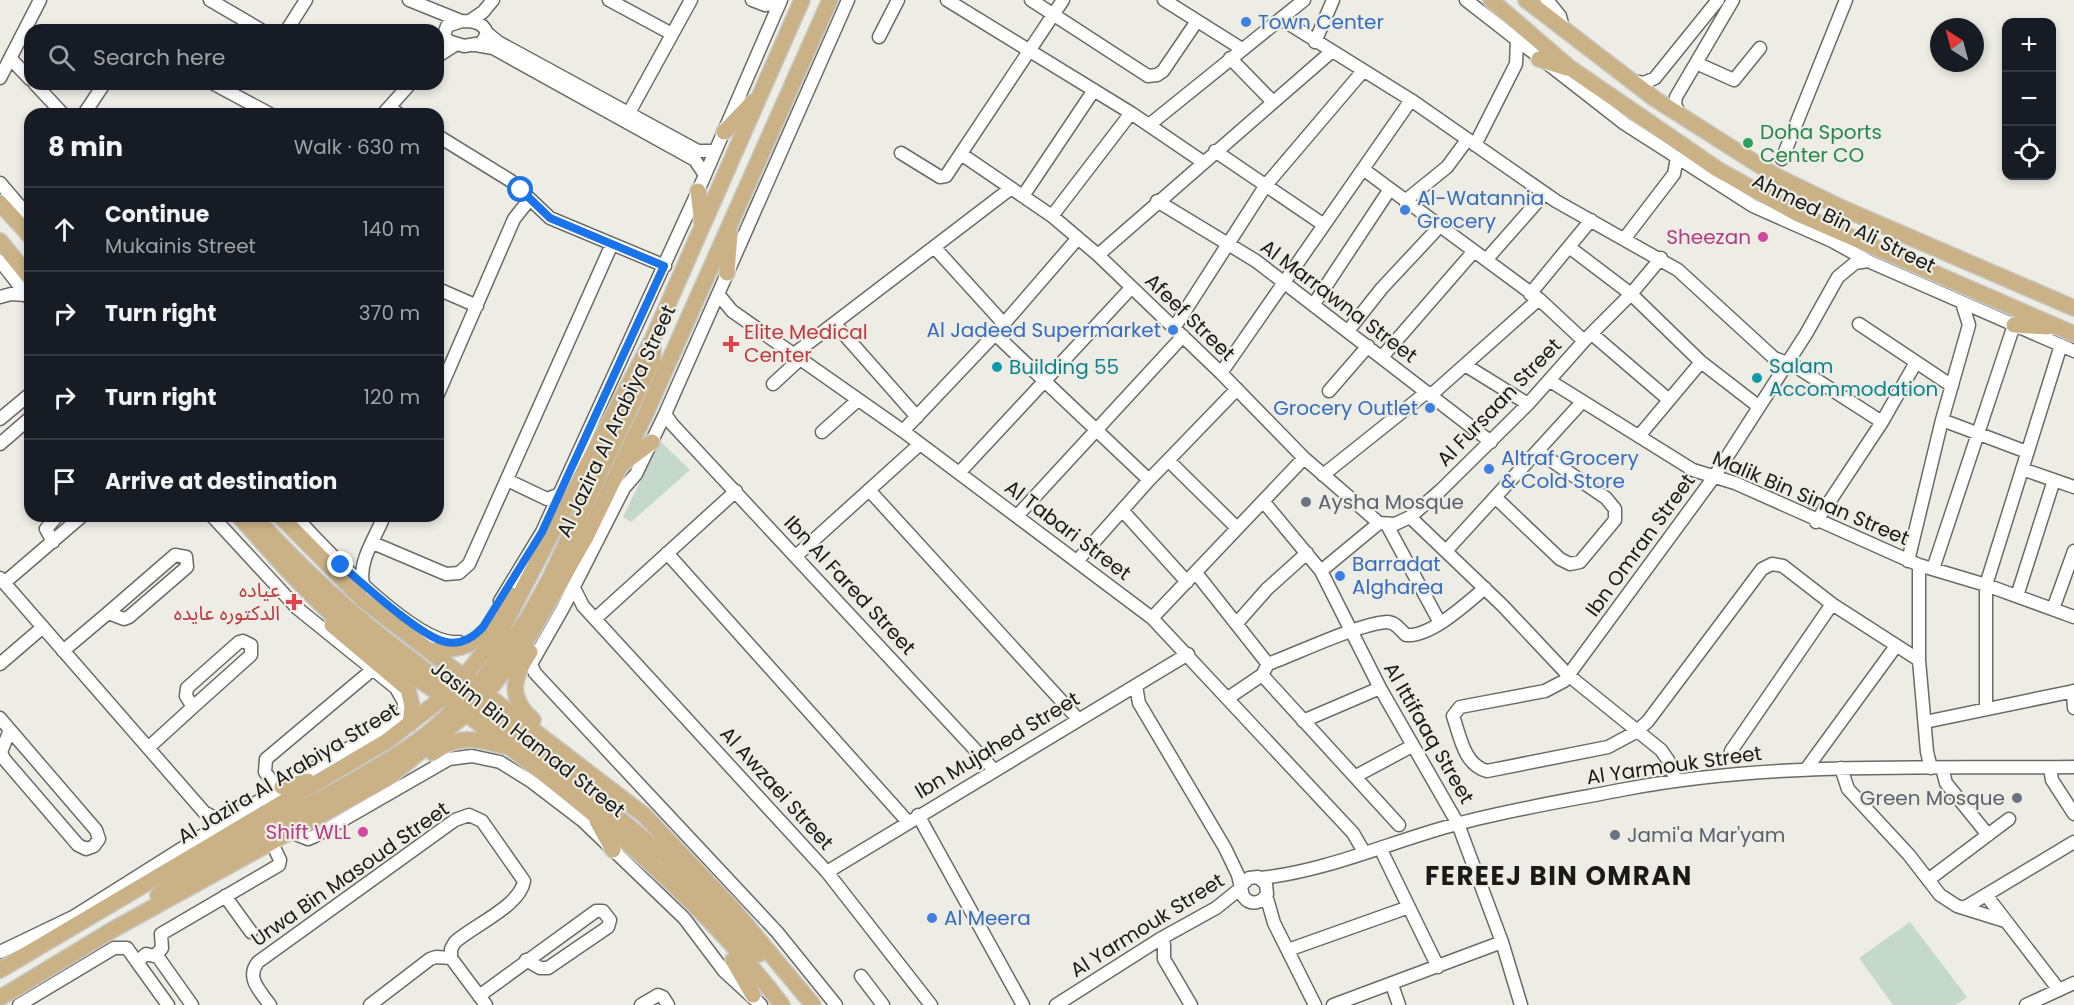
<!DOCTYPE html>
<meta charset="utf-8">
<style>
:root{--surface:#171b24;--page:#20242c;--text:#f1f3f6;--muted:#9ea1a6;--line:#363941}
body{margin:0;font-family:Poppins,"Noto Sans Arabic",sans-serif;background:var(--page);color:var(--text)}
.controls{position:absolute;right:18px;top:18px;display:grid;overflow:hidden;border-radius:12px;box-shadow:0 3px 9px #0003}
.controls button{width:54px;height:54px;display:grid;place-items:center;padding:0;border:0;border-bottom:2px solid var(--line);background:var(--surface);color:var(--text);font:30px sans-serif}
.compass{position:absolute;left:1930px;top:18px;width:54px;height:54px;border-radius:50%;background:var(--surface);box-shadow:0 3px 9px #0003;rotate:324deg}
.stop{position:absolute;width:18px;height:18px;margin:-14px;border:4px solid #1a73e8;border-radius:50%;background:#fff}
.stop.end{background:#1a73e8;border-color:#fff;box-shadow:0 2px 6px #0008}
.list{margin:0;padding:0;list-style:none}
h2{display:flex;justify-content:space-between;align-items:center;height:78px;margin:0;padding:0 24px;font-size:26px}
h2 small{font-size:20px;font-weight:400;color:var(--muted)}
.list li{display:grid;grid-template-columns:39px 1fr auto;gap:18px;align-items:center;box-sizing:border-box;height:84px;padding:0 24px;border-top:2px solid var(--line)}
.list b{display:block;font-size:22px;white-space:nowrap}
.list p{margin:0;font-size:20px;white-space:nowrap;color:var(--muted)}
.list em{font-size:20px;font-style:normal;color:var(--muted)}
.icon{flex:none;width:33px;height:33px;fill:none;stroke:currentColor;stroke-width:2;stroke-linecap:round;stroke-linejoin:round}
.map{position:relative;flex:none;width:2074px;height:1005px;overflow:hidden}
.search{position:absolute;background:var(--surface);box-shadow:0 3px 9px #0003;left:24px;top:24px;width:420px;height:66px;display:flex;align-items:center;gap:15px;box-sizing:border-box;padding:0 21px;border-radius:18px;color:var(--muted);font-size:22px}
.panel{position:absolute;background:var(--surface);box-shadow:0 3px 9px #0003;left:24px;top:108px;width:420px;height:414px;border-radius:18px}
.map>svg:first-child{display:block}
.green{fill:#c4d9cc}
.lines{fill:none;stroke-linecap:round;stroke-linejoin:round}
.minor-casing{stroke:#6c6a65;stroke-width:15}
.major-casing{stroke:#c8c8c8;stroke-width:18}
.minor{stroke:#fff;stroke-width:12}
.major{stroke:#cbb286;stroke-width:15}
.route{stroke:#1a73e8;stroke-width:8}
.shop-dot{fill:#3f7fe0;stroke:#edece5;stroke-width:2}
.leisure-dot{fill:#2e9e5b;stroke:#edece5;stroke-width:2}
.hotel-dot{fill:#d1479c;stroke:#edece5;stroke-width:2}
.health-dot{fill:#e0444e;stroke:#edece5;stroke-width:2}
.culture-dot{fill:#0f9aa8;stroke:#edece5;stroke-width:2}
.worship-dot{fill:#6b7280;stroke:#edece5;stroke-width:2}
.labels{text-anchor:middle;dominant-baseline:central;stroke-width:4.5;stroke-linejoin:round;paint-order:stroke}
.shop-label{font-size:20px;fill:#366cbe;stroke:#edece5;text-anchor:start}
.leisure-label{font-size:20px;fill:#27864d;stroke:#edece5;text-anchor:start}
.street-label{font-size:20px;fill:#1a1a18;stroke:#edece5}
.hotel-label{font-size:20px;fill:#b23c85;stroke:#edece5;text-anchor:end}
.health-label{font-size:20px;fill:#be3a42;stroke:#edece5;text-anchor:start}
.culture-label{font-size:20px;fill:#0d838f;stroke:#edece5;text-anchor:start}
.worship-label{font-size:20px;fill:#5b616d;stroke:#edece5;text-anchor:start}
.district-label{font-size:26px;font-weight:bold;letter-spacing:1.5px;fill:#1a1a18;stroke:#edece5}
</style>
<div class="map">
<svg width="2074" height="1005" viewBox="0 0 2074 1005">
<rect width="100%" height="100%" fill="#edece5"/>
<path class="green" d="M660 441 690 470 631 522 623 517Z
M1910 922 1967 997 1956 1005H1893L1859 958Z"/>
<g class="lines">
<defs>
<path id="minor" d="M210 0 261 30
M409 0 461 21
M609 0 672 34
M752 0 765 5 780 3
M947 0 1131 113 1203 162
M1031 0 1148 76 1157 75 1163 71 1197 21
M1164 0 1242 49
M1466 0 1625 124 1753 206 1832 241 1868 261 2074 351
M1547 0 1560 16 1563 28
M1281 19 1411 100 1556 201 1678 270 1774 358 1795 366 1882 422
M462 21C473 21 483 22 487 33L482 43 464 46 448 41 444 35 447 26Z
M470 21 483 12 493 0
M287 30 306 0
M487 33 498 42 698 151H715
M879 37 898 0
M1315 42 1333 0
M476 45 493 48 695 160 705 175
M438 56 455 45
M10 58 30 79
M1230 58 1273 102
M1696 63 1734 80 1760 48
M0 78 40 0
M1632 81 1644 83 1655 78 1718 0
M35 84 63 114
M214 84 270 114
M389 108 399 114
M84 114 104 84
M383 114 410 84
M1680 116 1675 104 1676 97 1733 0
M625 120 691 0
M1149 125 1304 0
M438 136 511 181 550 218 665 266
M1475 145 1516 64 1517 40
M1215 151 1324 225
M901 153 940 177 946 176 1063 0
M961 154 1052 216 1098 255 1221 373 1304 458 1379 523
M1782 159 1846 0
M1363 169 1539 299 1584 341
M0 183 30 218
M1023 196 1094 90
M1157 201 1256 261 1491 442
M1405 201 1447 167 1467 140
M1052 216 1131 113
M1625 238 1674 174 1677 158
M1569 247 1631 294 1701 362 1758 406
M935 248 1004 324
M1098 255 1331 52
M1486 260 1545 193
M0 261 30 299
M1868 261 1855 263 1838 277 1806 334 1714 477 1564 681 1545 691 1460 707 1453 716C1460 736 1464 765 1487 771L1608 747 1636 732 1648 721 1762 569 1772 564 1783 566 1832 604 1919 660
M438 289 477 306
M718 294 732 311 903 431 1152 618 1353 833 1364 852
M1530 294 1591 220
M0 297 11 294 26 295
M1314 304 1390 189
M835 324 917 417
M1859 324 1952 386
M1174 328 1266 185 1363 71
M1348 331 1382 288 1440 226
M995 334 1149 480
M1592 334 1669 400
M794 354 1010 189
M1382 357 1474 251
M1465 365 1528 404
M1221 373 1411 100
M1550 381 1693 470 1735 483 1919 565 1986 585 2074 617
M773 384 800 359
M1329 391 1368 346
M438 394 514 219 529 200
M1431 395 1539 299
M665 414 672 424 994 770
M0 419 30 394
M1942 420 2027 452
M903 431 995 334 1078 238
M822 432 858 400
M1639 436 1701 362
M0 444 30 418
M1169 461 1237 528
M2022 469 2074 487
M959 473 1131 288
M1323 475 1427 392
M507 480 547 499 560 494
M869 490 1078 719
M1496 498 1560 559 1570 564 1580 562 1615 520V509L1606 498 1539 452
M1263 501 1321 571 1380 688 1458 824 1502 942 1521 1005
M1122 510 1187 582
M295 516C323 547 418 648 459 642
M1017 516 1183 336
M1410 517 1503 606 1568 675 1661 750 1668 760 1676 781
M1816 522 1882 422 1915 364
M1387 525 1440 623
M53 542 46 529 57 516
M373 543 446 574 459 573 469 564 612 244
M1446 551 1582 402
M667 553 908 822
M175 555 186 557 187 567 129 617 124 619 108 613Z
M796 556 920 444
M1077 561 1149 480 1237 389
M1908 561 1942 420 1969 325 1962 303
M1919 565V660L1927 752 1931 768
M1933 569 2014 325
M1321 571 1379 523 1395 524 1410 517 1441 490 1528 404 1584 341 1631 294 1661 258
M1196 573 1268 664 1262 675 1228 698
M0 578 204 812 217 819 230 818
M4 583 82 516
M363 583C358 561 376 537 384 516
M574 588 583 606 827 872 931 1005
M2017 596 2054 480
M500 601 542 532 698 191 781 0
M2053 609 2074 551
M596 618 736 491
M1152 618 1304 458
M1237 623 1267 589 1307 553
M243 641 251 645V655L193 707 186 696 187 688 239 642Z
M63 651 108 613
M0 664 43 627
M1268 664C1298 653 1358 624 1387 622 1396 622 1400 630 1406 635 1431 637 1466 604 1485 588
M1262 675 1399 825
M1136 686 1139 703 1225 848 1238 875 1243 896C1250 906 1261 904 1267 894L1266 884 1258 877 1249 878 1242 885
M2073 691 2074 708
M1986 708V585L2061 345
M0 718 10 730
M1303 721 1380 688
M1925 722 2074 691
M10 730 96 830 99 839 94 846 86 849 78 845 4 759 1 752Z
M148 748 193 707
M1731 751 1832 604
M1807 768 1896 646
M1841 768 1848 789 1909 855 1940 895 1957 906 2005 921
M1942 768 1946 783 1988 835
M2050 768 2052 780 2074 814
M1356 776 1412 746
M282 787 274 784 265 772 266 759 372 670
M918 815 1023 1005
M293 833 308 839 315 836 449 759 472 756 500 762 532 782 583 821 684 918 724 971 761 1005
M1383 854 1438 967
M827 872 1188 654
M1261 878C1328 871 1392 841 1457 824 1512 809 1570 800 1626 789 1774 761 1924 769 2074 767
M1928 880 2009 819
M1266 895 1274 923 1315 1005
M1986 895 2059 990
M225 896 251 932
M1964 908 2074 842
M1164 944V959L1191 1005
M1288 950 1409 907
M0 952 73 917 230 818 390 724 403 713 404 702 396 688 297 608 212 516
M156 955 162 948 161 934 279 865 280 860 272 843
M451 958 486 1005
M861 976 883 1005
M1392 985 1399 1005
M479 996 596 911H603L610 920 608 927 548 968H540L526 960
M19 1005 114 948H127L137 962
M168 1005 137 962 146 954 158 957 192 1005
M270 1005C261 992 245 978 258 962L455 820 469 815 482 821 524 881C520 906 474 925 455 942L451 949V958
M370 1005 430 959 436 957 451 958
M641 1005 658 995 663 997 668 1005
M836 1005 777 932 535 673 531 664 563 608 624 488 636 474 665 414 848 0
M1056 1005 1160 939 1216 908 1241 888
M1333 1005 1502 942
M2026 1005 2074 983"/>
<path id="major" d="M1491 0 1570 68 1717 169 1796 213 2074 334
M1526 0 1655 99 1776 176 1842 208 2074 308
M1539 59 1567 68
M724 132 753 102
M698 191 702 224
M0 203 30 236
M0 241 30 278
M727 273 730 234
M2014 325 2047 327
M621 465 652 442
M239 516C270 551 301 587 336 618 378 654 425 682 468 715 581 802 695 890 782 1005
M254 516C301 568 350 614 407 656 424 669 440 684 461 692
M280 516 363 600 644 815 734 910 813 1005
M332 625 408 689 412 706 410 724
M427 650C478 652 485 635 511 595
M530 652C513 678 507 697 533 720
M471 695 528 618 549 580 653 360V341
M443 699H460L477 703 666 857 759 954
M433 753C456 735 476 738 503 746
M282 787 308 781
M597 821 613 850
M158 895C209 859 265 829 320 799 359 777 439 737 461 698
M733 960 753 995
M0 970 387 741 454 689 501 631 653 338 802 0
M0 998 114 929 388 778 466 714 494 684 524 645 586 537 646 413 830 0"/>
</defs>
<use href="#minor" class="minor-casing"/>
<use href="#major" class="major-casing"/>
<use href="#minor" class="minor"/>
<use href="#major" class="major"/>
</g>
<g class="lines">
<path class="route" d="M341 565C361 582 422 638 446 642 461 645 473 638 483 627L542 532 664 266 550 218 521 190"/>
</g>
<g class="shop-dot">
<circle cx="1246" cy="22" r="6"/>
<circle cx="1405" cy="210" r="6"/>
<circle cx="1173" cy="330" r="6"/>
<circle cx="1430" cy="408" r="6"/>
<circle cx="1489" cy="469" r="6"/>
<circle cx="1340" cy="576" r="6"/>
<circle cx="932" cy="918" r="6"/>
</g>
<circle class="leisure-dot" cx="1748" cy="143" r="6"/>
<g class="hotel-dot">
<circle cx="1763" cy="237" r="6"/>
<circle cx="363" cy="832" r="6"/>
</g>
<g class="health-dot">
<path d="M728 335h6v6h6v6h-6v6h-6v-6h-6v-6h6z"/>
<path d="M291 593h6v6h6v6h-6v6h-6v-6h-6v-6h6z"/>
</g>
<g class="culture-dot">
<circle cx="997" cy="367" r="6"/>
<circle cx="1757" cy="378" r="6"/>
</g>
<g class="worship-dot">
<circle cx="1306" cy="502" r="6"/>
<circle cx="2017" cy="798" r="6"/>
<circle cx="1615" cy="835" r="6"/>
</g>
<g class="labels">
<g class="shop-label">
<text x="1258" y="22">Town Center</text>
<text x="1417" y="198">Al-Watannia<tspan x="1417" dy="23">Grocery</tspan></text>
<text x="1161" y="330" text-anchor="end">Al Jadeed Supermarket</text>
<text x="1418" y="408" text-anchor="end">Grocery Outlet</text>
<text x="1501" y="458">Altraf Grocery<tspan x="1501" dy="23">&amp; Cold Store</tspan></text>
<text x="1352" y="564">Barradat<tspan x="1352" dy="23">Algharea</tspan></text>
<text x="944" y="918">Al Meera</text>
</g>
<g class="leisure-label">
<text x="1760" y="132">Doha Sports<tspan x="1760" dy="23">Center CO</tspan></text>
</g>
<g class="street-label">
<text transform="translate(1844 223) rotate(26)">Ahmed Bin Ali Street</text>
<text transform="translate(1339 301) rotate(37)">Al Marrawna Street</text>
<text transform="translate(1190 317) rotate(44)">Afeef Street</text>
<text transform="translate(1499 402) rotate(-46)">Al Fursaan Street</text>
<text transform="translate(616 421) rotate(-65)">Al Jazira Al Arabiya Street</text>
<text transform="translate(1811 498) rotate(23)">Malik Bin Sinan Street</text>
<text transform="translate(1068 530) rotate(37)">Al Tabari Street</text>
<text transform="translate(1640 545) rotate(-54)">Ibn Omran Street</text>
<text transform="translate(850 585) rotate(47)">Ibn Al Fared Street</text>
<text transform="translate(1429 733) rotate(60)">Al Ittifaaq Street</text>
<text transform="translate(528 739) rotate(38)">Jasim Bin Hamad Street</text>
<text transform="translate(997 745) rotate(-31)">Ibn Mujahed Street</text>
<text transform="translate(1674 765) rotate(-8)">Al Yarmouk Street</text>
<text transform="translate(288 773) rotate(-31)">Al Jazira Al Arabiya Street</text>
<text transform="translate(777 788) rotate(48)">Al Awzaei Street</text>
<text transform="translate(350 874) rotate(-35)">Urwa Bin Masoud Street</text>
<text transform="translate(1147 925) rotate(-32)">Al Yarmouk Street</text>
</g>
<g class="hotel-label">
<text x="1751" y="237">Sheezan</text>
<text x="351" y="832">Shift WLL</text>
</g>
<g class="health-label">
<text x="744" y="332">Elite Medical<tspan x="744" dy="23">Center</tspan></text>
<text x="280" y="590" text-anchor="end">عياده<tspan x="280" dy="23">الدكتوره عايده</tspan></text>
</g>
<g class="culture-label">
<text x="1769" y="366">Salam<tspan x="1769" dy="23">Accommodation</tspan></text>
<text x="1009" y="367">Building 55</text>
</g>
<g class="worship-label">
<text x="1318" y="502">Aysha Mosque</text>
<text x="2005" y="798" text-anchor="end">Green Mosque</text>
<text x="1627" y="835">Jami'a Mar'yam</text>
</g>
<g class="district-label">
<text x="1559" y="876">FEREEJ BIN OMRAN</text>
</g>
</g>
</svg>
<div class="controls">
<button>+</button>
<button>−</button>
<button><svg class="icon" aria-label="locate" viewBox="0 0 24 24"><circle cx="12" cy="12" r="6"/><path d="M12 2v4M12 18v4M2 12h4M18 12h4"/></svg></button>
</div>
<svg class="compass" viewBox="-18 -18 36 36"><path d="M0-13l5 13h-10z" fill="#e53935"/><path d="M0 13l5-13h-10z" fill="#9ea1a6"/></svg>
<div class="stop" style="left:521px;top:190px"></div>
<div class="stop end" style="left:341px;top:565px"></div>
<div class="search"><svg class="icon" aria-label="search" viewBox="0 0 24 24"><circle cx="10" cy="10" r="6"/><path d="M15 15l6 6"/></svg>Search here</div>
<section class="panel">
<h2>8 min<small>Walk · 630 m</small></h2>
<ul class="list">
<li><svg class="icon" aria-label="ahead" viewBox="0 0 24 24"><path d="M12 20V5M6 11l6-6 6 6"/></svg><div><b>Continue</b><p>Mukainis Street</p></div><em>140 m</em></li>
<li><svg class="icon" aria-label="right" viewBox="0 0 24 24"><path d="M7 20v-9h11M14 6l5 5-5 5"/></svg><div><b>Turn right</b></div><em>370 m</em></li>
<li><svg class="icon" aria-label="right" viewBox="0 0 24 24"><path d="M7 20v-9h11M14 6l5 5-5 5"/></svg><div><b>Turn right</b></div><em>120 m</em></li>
<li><svg class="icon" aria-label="arrive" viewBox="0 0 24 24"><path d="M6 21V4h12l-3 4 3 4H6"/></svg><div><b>Arrive at destination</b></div></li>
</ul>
</section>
</div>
